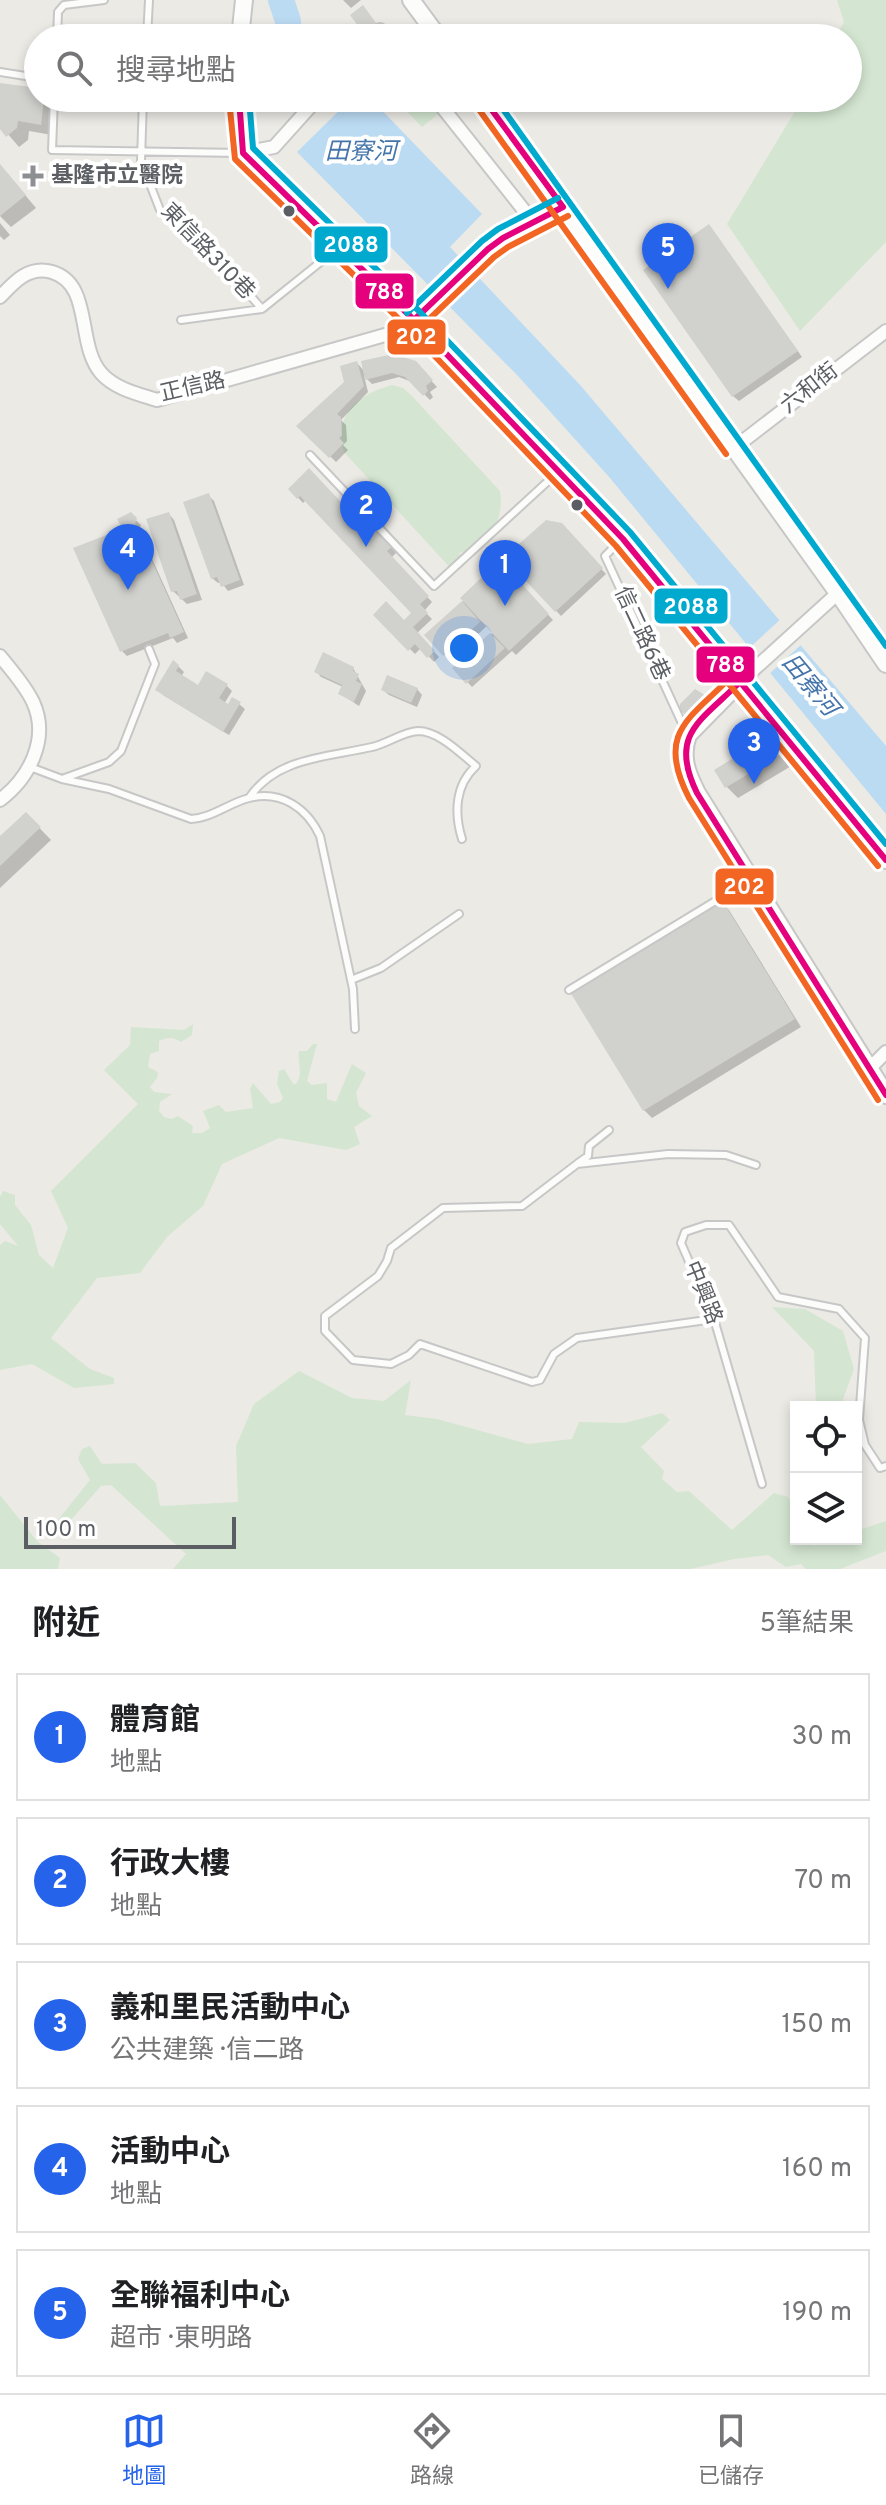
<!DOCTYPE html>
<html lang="zh-TW">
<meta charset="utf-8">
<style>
:root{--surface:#fff;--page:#f2f2f2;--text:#202124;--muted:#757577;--line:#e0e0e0;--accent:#2563eb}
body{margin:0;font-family:Overpass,"Noto Sans TC",sans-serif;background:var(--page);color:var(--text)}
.controls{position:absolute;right:24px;bottom:24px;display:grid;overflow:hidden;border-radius:0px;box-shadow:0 4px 12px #0003}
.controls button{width:72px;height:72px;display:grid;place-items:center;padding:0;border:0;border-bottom:2px solid var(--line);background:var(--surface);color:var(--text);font:40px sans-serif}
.scale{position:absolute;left:24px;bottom:20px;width:212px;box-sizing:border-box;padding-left:8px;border:4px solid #5b5e63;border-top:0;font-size:22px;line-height:28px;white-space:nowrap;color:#5b5e63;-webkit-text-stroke:6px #fff;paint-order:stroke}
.you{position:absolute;left:464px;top:648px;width:28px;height:28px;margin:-20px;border:6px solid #fff;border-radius:50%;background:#1a73e8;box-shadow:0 0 0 12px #1a73e833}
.badge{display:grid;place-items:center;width:52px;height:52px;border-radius:50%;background:var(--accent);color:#fff;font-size:26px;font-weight:700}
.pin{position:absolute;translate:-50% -66px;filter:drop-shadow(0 2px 4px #0008)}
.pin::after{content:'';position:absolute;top:42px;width:28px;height:24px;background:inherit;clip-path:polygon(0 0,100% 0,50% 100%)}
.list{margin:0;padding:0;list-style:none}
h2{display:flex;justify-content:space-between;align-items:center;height:104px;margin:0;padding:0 32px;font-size:34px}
h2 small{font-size:26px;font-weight:400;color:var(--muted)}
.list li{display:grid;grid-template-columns:52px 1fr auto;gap:24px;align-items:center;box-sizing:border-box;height:128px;margin:0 16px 16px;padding:0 16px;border:2px solid var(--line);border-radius:0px}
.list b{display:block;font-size:30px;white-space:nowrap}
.list p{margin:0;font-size:26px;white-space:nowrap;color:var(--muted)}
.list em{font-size:26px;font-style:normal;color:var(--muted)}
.icon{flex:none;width:44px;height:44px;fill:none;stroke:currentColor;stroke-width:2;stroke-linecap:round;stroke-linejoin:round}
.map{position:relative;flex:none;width:886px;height:1569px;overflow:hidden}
.search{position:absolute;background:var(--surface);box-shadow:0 4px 12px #0003;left:24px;right:24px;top:24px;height:88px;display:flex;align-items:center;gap:20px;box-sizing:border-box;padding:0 28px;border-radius:44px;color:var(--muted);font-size:30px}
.sheet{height:824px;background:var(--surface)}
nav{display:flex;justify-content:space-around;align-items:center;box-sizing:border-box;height:112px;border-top:2px solid var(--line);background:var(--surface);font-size:22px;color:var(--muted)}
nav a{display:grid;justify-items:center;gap:4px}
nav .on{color:var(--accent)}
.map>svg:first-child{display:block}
.green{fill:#d4e6d1}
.water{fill:#bbdbf3}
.pier{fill:#ebeae5}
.shadow{fill:#0003}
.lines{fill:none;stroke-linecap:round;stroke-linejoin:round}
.river{stroke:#bbdbf3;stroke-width:26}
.building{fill:#d1d1ce}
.lane-casing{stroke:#c7c7c7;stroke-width:10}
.street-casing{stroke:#c7c7c7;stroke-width:16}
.secondary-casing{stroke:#c7c7c7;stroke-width:20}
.lane{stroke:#fcfcfb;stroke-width:6}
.street{stroke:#fcfcfb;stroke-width:12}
.secondary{stroke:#fcfcfb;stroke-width:16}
.bus-1-casing{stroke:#fff;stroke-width:12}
.bus-2-casing{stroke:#fff;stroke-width:12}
.bus-3-casing{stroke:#fff;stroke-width:12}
.bus-1{stroke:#e5007d;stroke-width:6}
.bus-2{stroke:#f26522;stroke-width:6}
.bus-3{stroke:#00a9ce;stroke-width:6}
.poi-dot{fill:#8d8f90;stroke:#fff;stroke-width:3}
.bus-dot{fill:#5b5e63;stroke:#fff;stroke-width:3}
.labels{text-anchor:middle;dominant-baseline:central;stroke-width:8;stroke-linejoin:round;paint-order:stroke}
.poi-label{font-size:22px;font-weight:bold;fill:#5b5e63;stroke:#fff;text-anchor:start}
.street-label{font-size:22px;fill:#5b5e63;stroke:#fff}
.water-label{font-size:24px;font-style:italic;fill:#4575aa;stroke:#fff}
.line-badge{stroke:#fff;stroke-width:3}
.badge-label{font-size:22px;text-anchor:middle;font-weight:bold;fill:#fff}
</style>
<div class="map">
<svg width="886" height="1569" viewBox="0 0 886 1569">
<rect width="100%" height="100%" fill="#ebeae5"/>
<path class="green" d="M837 0H886V242L800 331 727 224 803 98H848V38H835L844 22Z
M394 98H435L444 109 422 127Z
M392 385 403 388 412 396 500 491C505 520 488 547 459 553L465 562 454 572 344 452C333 414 359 394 392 385Z
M193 1024 192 1035 181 1042C173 1037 168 1037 159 1041V1051L150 1054 148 1067 158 1072 157 1078 150 1087 154 1092 172 1094 160 1102 159 1111 164 1117 172 1119 178 1116 193 1126 192 1133H202L210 1128 203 1111 219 1105 226 1112 253 1108 250 1089 253 1083 271 1104 280 1102 283 1098 277 1084 279 1071 284 1069 294 1085C305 1077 297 1063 299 1051H307L313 1044H317L307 1081 312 1085 327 1083V1099L336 1102 352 1064 366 1073 356 1093 359 1106 372 1116 354 1127 360 1144 346 1150 279 1138 222 1164 203 1206 167 1237 140 1273 97 1278 51 1338 90 1369 114 1378V1384L74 1388 32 1364 0 1370V1245L5 1241 18 1246 0 1224V1197L3 1191 15 1195V1205L31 1225 39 1255 53 1268 68 1228 51 1191 138 1104 104 1070 130 1045 131 1027 184 1030Z
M772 1307 805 1309 843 1331 854 1369 843 1399 845 1407H816L814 1351Z
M299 1371 352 1398 384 1401 411 1380 405 1415 437 1419 528 1444 572 1439 579 1422 625 1423 662 1413 670 1420 641 1447 664 1471 662 1479 677 1492 689 1491 732 1530 774 1493 788 1497 796 1513V1539H809L813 1546 832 1539H856V1531L886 1521V1551L840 1569H806L801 1564 786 1567 768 1555 734 1559 691 1569H173L186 1554 111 1485 101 1486 54 1539 53 1526 90 1480 78 1459 82 1449 90 1446 102 1464 135 1463 156 1483 160 1506 238 1502 236 1446 254 1404Z
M0 1495 37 1541 60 1558 58 1569H0Z"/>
<path class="water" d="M352 98H370L482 214 450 247 581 386 886 746V814L610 478 518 376 297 152Z"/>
<path class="pier" d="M460 253 480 274 444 306 425 287Z
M782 618 803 643 768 675 747 650Z"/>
<path class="shadow" d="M343 0H361L351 8Z
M0 85 38 90V98H51L55 103 52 135 29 131 28 140 19 147 0 125Z
M0 165 36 208 11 227 0 216Z
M0 223 10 235 4 240 0 236Z
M714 232 802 357 739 401 733 396Z
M357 363 365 372 415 363 437 387 430 392 433 397 430 400 412 382 399 377 372 384 364 376 368 392 341 420 346 425 347 441 343 445 348 450 336 462 299 426 346 382Z
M290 489 370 536 382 526 402 547 391 558 432 602 424 611 432 619 417 633 439 657 434 662 421 648 415 654 376 615 404 622 414 613 306 500 303 503Z
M208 495 214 501 244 585 228 591 221 582 218 583 212 578Z
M169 514 174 520 202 600 187 604 173 591Z
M130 515 141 525 139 530 188 638 177 643 173 638 127 656 122 651 125 530Z
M561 525 606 574 561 616 513 564Z
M500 563 553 620 516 655 512 651 472 687 454 668 494 632 488 625 450 660 427 635 465 600Z
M178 666 184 672 181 677 198 688 227 686 232 691 224 704 229 707 239 704 245 709 229 735 163 695Z
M353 668 366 691 359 706 341 694 343 687 321 677 316 671Z
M417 689 422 695 417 707 389 695 383 690Z
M780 750 793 765 738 798 727 787 717 770Z
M26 814 51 840 0 888V839Z
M722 903 729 910 801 1027 652 1118 644 1110Z"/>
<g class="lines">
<path class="river" d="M281 0 288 21V38"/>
</g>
<path class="building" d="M363 5 387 38H367L350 15Z
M0 83 38 88V98H44L41 125 18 121 17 128 6 137 0 129Z
M0 164 26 195 0 216Z
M709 224 798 351 732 397 643 270Z
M393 354 416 361 433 380 426 386 428 391 423 396 405 377 392 373 365 380 361 361Z
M357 361 364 386 337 414 341 417 342 435 339 438 344 443 329 458 296 426 344 382 340 366Z
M309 468 370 533 382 523 398 541 387 551 429 596 420 604 428 613 413 627 435 651 427 658 415 644 408 651 373 615 386 601 404 620 411 613 300 496 297 499 288 489Z
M209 493 240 580 221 587 217 577 211 579 183 502Z
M131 512 137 518 135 524 184 632 170 638 168 633 120 652 73 548 122 529 117 519Z
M169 512 197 594 180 600 177 591 171 592 146 519Z
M546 520 562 523 603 568 555 612 511 565 510 552Z
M500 560 549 614 509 651 460 598Z
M462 601 480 622 443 656 424 635Z
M490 633 505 648 466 684 452 668Z
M323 652 354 667 353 671 359 674 356 681 362 684 354 702 338 694 342 685 314 672Z
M173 660 179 665 176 671 198 685 206 671 228 684 219 698 228 704 232 697 241 702 223 732 155 690Z
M387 675 418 688 411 703 381 690Z
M695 689 711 699 692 721 680 710V704Z
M769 736 783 753 725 788 714 770Z
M26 812 41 827 0 866V836Z
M722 900 795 1019 643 1111 570 992Z"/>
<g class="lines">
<defs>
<path id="lane" d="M57 38 58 12 64 5 104 0
M147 38 149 0
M0 72 38 78
M54 98 52 150 240 153
M143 98 141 161 160 210 197 235 262 309 338 248
M181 320 262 309
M310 455 434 586 558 472
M621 540 605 556 686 732
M30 767 62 779 109 789 191 819C212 818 229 803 249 798 281 790 307 808 320 836L353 989 355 1029
M62 779 109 762 121 751 155 664 149 649
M249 798C276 757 329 757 372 747 387 744 402 732 418 731 439 731 461 754 476 766 455 785 454 813 462 839
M351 980 381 968 459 914
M569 990 750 880
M578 1163 588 1156 589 1146 609 1130
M714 1319 577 1338 554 1354 540 1380 532 1382 420 1344 409 1355 391 1364 353 1360 325 1331V1316L378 1276 387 1261 391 1248 443 1208 522 1206 577 1164 668 1154 726 1155 756 1165
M762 1484 714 1319 681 1243 685 1232 706 1225H729L778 1297 839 1309 865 1338 859 1420 865 1445 880 1468 886 1466"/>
<path id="street" d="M373 38 380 30 387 38
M435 98 534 223
M243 153 274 147 318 98
M0 297C14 282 29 265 52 272 93 284 76 344 101 373 115 389 138 394 157 400L399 331 488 249 503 238 563 207
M734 448 886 331
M0 656C12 671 25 685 33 702 50 739 29 778 0 800
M740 682 838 593
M869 1069 886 1052"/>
<path id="secondary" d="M411 0 439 38
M240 38 244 0
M239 98 243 153 414 320 623 539 886 860
M483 98 838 593 886 664
M740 682 688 735C680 757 687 773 697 793L886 1095"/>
</defs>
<use href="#lane" class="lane-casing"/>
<use href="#street" class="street-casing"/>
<use href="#secondary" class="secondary-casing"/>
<use href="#lane" class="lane"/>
<use href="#street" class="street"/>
<use href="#secondary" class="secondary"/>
<defs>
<path id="bus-1" d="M239 98 243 153 414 320 623 539 886 860
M483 98 563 207
M414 320 488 249 503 238 563 207
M740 682C701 721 668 734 697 793L886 1095"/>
<path id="bus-2" d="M229 99 235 159 407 327 616 546 878 866
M475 104 726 454
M421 327 494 257 508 247 568 216
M733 675C690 719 655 732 689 798L878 1100"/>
<path id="bus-3" d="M249 98 253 148 421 313 630 532 886 844
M495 98 886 646
M407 313 482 241 498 229 558 198"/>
</defs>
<use href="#bus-1" class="bus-1-casing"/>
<use href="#bus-2" class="bus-2-casing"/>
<use href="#bus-3" class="bus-3-casing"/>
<use href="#bus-1" class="bus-1"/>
<use href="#bus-2" class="bus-2"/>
<use href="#bus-3" class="bus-3"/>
</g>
<path class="poi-dot" d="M29 164h8v8h8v8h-8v8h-8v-8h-8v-8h8z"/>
<g class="bus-dot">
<circle cx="289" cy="211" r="7"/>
<circle cx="577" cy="505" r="7"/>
</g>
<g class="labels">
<g class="poi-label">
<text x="51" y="176">基隆市立醫院</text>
</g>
<g class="street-label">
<text transform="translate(207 252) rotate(46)">東信路310巷</text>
<text transform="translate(193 388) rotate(-13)">正信路</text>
<text transform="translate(810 389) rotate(-38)">六和街</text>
<text transform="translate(641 634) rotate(65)">信二路6巷</text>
<text transform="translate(702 1293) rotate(68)">中興路</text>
</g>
<g class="water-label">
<text x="361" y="153">田寮河</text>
<text transform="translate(809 686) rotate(50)">田寮河</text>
</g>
</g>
<g class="line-badge">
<rect x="313" y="225" width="76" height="39" rx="8" fill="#00a9ce"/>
<rect x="354" y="272" width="61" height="38" rx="8" fill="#e5007d"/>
<rect x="386" y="318" width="61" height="38" rx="8" fill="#f26522"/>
<rect x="653" y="587" width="76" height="38" rx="8" fill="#00a9ce"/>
<rect x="695" y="645" width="61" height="39" rx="8" fill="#e5007d"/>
<rect x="714" y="867" width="61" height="39" rx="8" fill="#f26522"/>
</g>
<g class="badge-label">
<text x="351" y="252">2088</text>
<text x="385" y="299">788</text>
<text x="416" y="344">202</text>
<text x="691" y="614">2088</text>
<text x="726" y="672">788</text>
<text x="744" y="894">202</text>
</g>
</svg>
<div class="controls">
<button><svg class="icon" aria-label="locate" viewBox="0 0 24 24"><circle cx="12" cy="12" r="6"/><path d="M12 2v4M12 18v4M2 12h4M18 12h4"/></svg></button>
<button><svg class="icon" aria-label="layers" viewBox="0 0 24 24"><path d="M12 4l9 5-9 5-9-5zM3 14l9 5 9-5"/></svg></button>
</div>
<div class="scale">100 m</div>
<div class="you"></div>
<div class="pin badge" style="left:505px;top:606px">1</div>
<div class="pin badge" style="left:366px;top:547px">2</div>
<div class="pin badge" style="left:754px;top:784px">3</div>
<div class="pin badge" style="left:128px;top:590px">4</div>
<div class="pin badge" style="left:668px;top:289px">5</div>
<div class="search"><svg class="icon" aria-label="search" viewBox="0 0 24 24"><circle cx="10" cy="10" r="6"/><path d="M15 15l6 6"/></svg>搜尋地點</div>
</div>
<section class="sheet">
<h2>附近<small>5筆結果</small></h2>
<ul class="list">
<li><span class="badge">1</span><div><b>體育館</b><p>地點</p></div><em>30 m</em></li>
<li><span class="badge">2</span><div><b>行政大樓</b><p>地點</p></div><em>70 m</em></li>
<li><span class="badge">3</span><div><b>義和里民活動中心</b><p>公共建築 · 信二路</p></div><em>150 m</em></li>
<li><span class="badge">4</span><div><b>活動中心</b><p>地點</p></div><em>160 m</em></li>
<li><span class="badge">5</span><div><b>全聯福利中心</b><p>超市 · 東明路</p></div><em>190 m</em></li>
</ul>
</section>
<nav>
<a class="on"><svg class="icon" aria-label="map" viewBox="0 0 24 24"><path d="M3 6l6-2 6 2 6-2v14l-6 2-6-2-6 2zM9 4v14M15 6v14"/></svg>地圖</a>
<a><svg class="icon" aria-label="directions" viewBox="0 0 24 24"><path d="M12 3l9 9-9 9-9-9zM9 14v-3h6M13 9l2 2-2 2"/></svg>路線</a>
<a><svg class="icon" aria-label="saved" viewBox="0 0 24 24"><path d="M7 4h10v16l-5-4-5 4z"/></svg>已儲存</a>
</nav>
